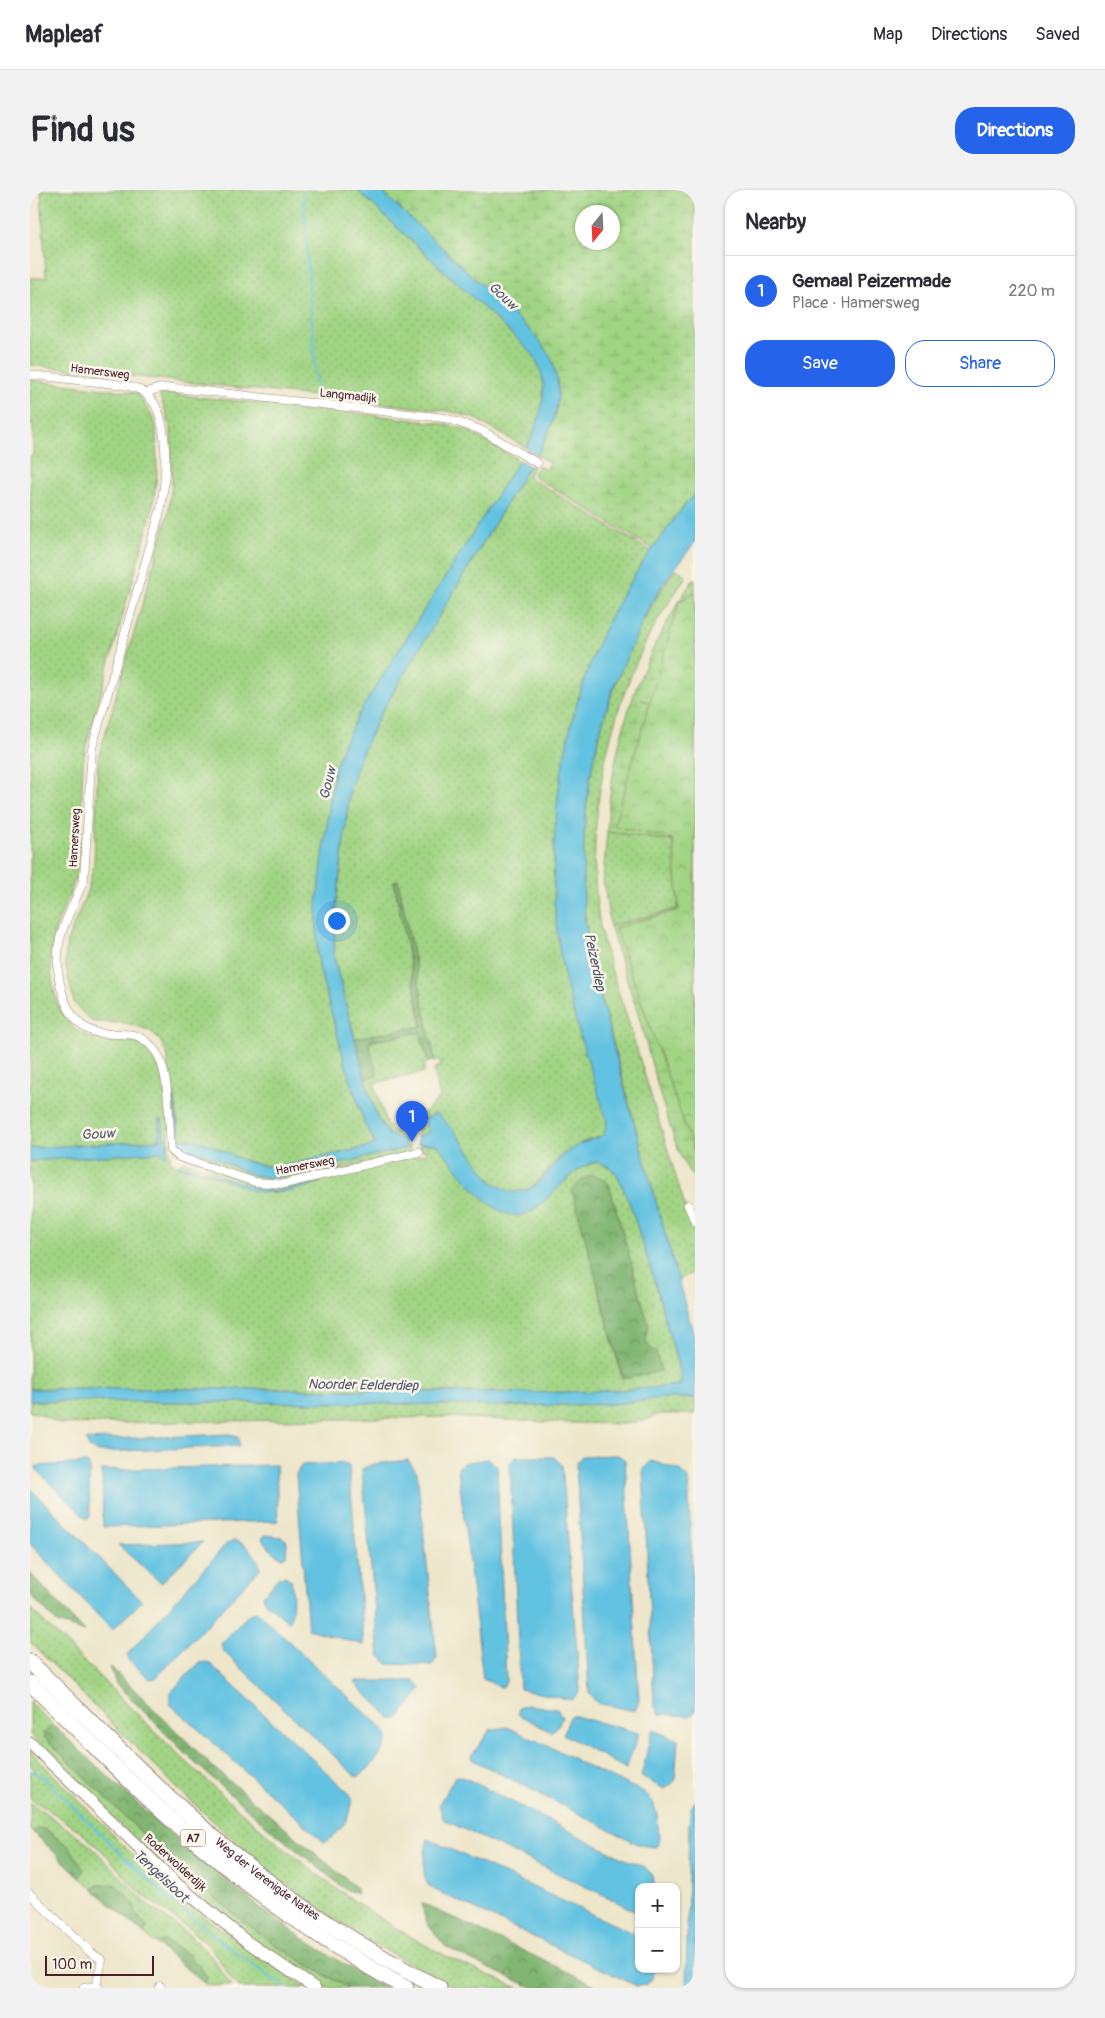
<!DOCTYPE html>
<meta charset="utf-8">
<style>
:root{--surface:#fff;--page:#f2f2f3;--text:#2b2b33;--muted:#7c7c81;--line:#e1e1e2;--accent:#2563eb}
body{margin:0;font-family:Pangolin,sans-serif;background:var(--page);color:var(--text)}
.controls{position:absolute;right:15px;bottom:15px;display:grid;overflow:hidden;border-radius:10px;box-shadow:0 1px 4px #0004}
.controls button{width:45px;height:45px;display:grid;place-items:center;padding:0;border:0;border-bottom:1px solid var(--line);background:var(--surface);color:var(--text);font:25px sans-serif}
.compass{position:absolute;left:545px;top:15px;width:45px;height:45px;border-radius:50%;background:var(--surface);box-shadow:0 1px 4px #0004;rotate:198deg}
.scale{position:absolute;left:15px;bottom:12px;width:109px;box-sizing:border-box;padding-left:5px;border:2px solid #4a1f2b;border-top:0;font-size:14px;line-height:18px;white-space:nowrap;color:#4a1f2b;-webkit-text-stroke:4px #fbf7ec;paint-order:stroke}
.you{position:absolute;left:306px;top:730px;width:18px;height:18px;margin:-12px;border:4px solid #fff;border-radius:50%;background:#1a73e8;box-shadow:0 0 0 8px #1a73e833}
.badge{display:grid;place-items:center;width:32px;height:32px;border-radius:50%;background:var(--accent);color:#fff;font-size:16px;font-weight:700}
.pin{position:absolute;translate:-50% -41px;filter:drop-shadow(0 1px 2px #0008)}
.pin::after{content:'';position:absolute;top:26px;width:18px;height:15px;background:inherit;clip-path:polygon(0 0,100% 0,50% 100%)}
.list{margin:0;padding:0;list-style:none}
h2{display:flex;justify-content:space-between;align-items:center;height:65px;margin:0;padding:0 20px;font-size:21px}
h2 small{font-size:16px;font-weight:400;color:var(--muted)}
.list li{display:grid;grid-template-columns:32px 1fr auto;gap:15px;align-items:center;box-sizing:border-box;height:70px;padding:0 20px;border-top:1px solid var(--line)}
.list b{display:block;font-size:19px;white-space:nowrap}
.list p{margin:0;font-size:16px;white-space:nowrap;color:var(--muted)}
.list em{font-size:16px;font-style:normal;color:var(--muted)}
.actions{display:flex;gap:10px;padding:15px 20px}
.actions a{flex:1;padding:11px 0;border:1px solid var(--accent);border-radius:20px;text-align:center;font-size:18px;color:var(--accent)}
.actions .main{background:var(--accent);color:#fff}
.map{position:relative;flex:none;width:665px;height:1798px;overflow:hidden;border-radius:20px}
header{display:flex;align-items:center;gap:30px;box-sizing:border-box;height:70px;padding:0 25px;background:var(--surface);border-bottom:1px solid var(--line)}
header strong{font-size:24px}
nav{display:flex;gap:28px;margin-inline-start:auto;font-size:18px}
.intro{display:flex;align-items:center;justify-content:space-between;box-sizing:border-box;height:120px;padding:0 30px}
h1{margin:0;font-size:35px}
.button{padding:12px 22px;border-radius:20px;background:var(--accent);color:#fff;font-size:18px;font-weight:700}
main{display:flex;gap:30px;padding:0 30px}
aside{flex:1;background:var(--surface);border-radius:20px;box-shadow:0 1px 4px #0004}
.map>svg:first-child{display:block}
.grass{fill:url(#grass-dots);stroke:#767a58;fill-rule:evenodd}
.forest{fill:url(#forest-crowns);stroke:#656a4e}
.wetland{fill:url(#wetland-marsh);stroke:#767a58;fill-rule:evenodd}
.park{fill:url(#park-crowns);stroke:#767a58}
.water{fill:#62c2e1;stroke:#567086}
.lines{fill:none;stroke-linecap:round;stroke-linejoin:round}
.stream{stroke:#62c2e1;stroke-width:2}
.street-casing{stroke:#9c827a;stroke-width:9}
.secondary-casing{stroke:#9c827a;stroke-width:13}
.highway-casing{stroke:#9c827a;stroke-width:17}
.street{stroke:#fff;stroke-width:8}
.secondary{stroke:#fff;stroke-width:11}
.highway{stroke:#fff;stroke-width:15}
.labels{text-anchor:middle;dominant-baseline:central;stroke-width:5;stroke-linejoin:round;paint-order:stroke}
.shield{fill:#fbf7ec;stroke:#7f6065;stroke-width:1}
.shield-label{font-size:11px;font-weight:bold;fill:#4a1f2b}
.street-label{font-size:12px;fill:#4a1f2b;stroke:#fbf7ec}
.water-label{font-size:14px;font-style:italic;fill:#52586b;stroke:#fbf7ec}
</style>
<header>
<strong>Mapleaf</strong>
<nav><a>Map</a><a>Directions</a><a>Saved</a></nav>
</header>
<div class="intro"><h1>Find us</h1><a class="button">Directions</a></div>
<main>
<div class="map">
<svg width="665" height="1798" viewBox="0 0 665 1798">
<defs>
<pattern id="grass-dots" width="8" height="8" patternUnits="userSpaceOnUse" patternTransform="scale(1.25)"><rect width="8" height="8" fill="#a1d484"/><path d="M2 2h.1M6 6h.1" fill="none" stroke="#8cb672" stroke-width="1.8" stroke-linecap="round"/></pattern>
<pattern id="forest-crowns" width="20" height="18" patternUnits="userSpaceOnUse" patternTransform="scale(1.25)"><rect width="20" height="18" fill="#80b672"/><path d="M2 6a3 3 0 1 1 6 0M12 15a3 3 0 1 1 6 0" fill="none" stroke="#6b935e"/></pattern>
<pattern id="wetland-marsh" width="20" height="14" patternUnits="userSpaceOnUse" patternTransform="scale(1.25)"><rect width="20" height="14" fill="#a1d484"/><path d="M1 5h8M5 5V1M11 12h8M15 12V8" fill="none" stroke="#8cb672"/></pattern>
<pattern id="park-crowns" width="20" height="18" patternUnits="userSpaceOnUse" patternTransform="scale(1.25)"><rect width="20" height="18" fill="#a1d484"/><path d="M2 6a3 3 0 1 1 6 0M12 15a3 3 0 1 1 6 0" fill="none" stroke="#8cb672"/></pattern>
</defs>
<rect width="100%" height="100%" fill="#fbf7ec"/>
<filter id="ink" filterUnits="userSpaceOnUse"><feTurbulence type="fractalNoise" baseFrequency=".02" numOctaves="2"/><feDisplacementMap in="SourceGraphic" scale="10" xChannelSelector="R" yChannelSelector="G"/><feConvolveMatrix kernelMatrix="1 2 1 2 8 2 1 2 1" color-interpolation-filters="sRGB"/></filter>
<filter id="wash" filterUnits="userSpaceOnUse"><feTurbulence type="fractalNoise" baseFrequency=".0096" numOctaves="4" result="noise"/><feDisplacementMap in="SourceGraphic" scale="20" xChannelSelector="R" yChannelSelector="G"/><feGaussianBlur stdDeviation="1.12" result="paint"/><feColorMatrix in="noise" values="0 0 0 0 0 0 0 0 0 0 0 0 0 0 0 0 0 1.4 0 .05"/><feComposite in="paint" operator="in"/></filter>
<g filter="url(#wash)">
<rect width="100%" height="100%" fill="#ede6ca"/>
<path class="grass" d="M11 0H327L486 148C492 154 501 161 505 168 522 198 511 231 496 258L444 228 419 221 0 175V88H16Z
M0 190 108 203 125 232 126 239 127 285 122 321 56 556 53 572C51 606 52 641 48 674 45 696 34 715 27 735 18 759 19 792 29 816 34 831 49 845 64 848 73 850 82 848 91 848 109 850 123 863 130 879 139 900 138 942 140 966L141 972 147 975 154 971 234 995 396 964V961L391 960 389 954H405L410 957C422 971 453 1014 469 1020 478 1024 490 1026 500 1022L553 976 568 972 578 976 587 984 601 1017 626 1096 651 1187 650 1195 595 1201 513 1203 258 1199H0V971L130 962 135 966 137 965 136 961 138 953 134 949 132 930H129L130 950 0 958V266L3 265V235H0ZM552 990 579 994 615 1144V1151L619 1158 592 1189 547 1014 542 1000Z
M129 203 308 221 409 233 434 239 489 270 328 525 311 560 304 581 295 651 290 781 317 880 335 935 346 954C332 959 316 961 301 965 278 970 250 981 226 974 198 967 182 949 150 948L143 903 147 948 145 952 150 959 166 961 183 966 223 985 252 987 376 958 379 956 380 963 249 992H232L145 962 137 892 138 866 131 852 122 842 113 838 96 833 63 832 58 828 44 813 35 773 37 752 58 699 64 674 68 568 138 324 142 293 141 239Z
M499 276 503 277 498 287 621 361C537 477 509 631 532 771 535 789 542 808 547 825 557 861 567 896 577 931 577 935 577 942 574 945 570 949 564 949 559 950 550 953 542 958 535 963 510 982 499 1023 461 991L405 923 394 930 399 942 387 947 389 927 410 908 404 880 405 878 411 876 410 871H405L364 691 392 837 325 848 304 768 305 726 320 598 331 565 348 528Z
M646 379 655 385V388C643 407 629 426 619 446 575 531 554 641 570 736 575 766 590 804 599 834 619 898 638 962 658 1026L665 1042V1082L647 1090C626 1012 604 934 584 856 572 811 558 765 554 719 547 637 561 551 593 475 607 441 623 408 646 379Z
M577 642 642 651 654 690 647 719 580 736 573 688Z
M390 842 398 872 394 876V882L344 893 357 936 364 942 376 943 377 950H375L360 946 352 937 343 917 335 889 347 885 339 855 340 852Z
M633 1208H665V1224H629L613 1231 593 1234 537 1233 417 1227 33 1234C20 1232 13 1222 0 1222V1211L317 1213 488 1216 581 1214Z
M0 1418C31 1449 63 1480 94 1511 190 1606 294 1704 416 1766 439 1778 464 1787 488 1798H426L342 1753 285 1716 236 1679 151 1602 0 1452Z
M0 1512 23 1535 13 1545C106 1638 200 1738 319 1798H296L228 1755 194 1729 100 1645 0 1545Z
M0 1561 101 1663 159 1716 276 1798H208C197 1785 191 1770 180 1757 160 1737 135 1723 113 1705 97 1692 86 1674 71 1660 50 1640 25 1623 0 1609V1581L6 1582 0 1575Z
M0 1613 13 1621 61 1656 117 1714 162 1747 180 1765 201 1795C190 1794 184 1798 175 1794L177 1788 169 1775 163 1772 160 1765 134 1751 125 1753 114 1744 117 1737 105 1723 102 1711 86 1695 69 1694 63 1699 50 1687 54 1680C43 1666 29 1644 11 1638L3 1642 0 1639Z"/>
<path class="forest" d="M368 690 405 871 398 872 390 842 340 851 339 855 347 885 335 889 325 848 392 836 364 691Z
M562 985 570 987 579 994 619 1136C614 1147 614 1155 626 1162L631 1181 592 1189V1185L542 1000 552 990Z
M0 1383 55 1442 27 1433 0 1404Z
M80 1476 183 1577 325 1697 327 1704 315 1699 234 1634 162 1570 86 1494Z
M23 1535C126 1631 230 1733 357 1798H319L313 1795C289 1781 264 1768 241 1752 157 1692 85 1617 12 1545Z
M11 1638 39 1656 54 1680 50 1687 3 1642Z
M69 1694 86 1695 105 1714V1723L117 1737 114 1744 63 1699Z
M392 1712 394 1714 572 1798H504L438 1769 415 1756 398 1735 394 1725Z
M134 1751 160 1765 163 1772 169 1775 177 1787 175 1794 125 1753Z"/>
<path class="wetland" d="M350 0H665V304L656 313 623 359 504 287 503 284 508 275 516 280 520 273 507 265 516 248 526 223 499 139ZM552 22H582V52H552Z
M665 388V516L647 513 630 514 611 510C629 518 647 515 665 518V651L648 649 647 652 665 655V713L653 715 654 719 665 717V868L640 873 641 879 665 874V954L662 955 663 960H665V988C645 975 617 853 608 824 599 794 588 765 580 736L647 719 654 690 642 651 577 642C580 567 602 492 640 427 648 414 655 400 665 388Z"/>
<path class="park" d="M665 402V964L585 738 649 720 643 649 584 636 649 411Z"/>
<path class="water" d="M327 0H350L499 139C506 148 514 156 520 166 524 172 524 179 526 185 533 214 521 239 507 265L496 258C510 231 522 198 505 168 501 161 492 154 486 148Z
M489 270 499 276 348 528 331 565 320 598 305 726 304 768 337 896 347 927 358 944 375 950 376 958 266 984 240 988 223 985 173 963 148 959 145 954 147 948 144 902 150 948C183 950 197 967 226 974 251 981 280 969 305 964 319 961 333 959 346 954L335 935 317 880 290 781 287 763V713L304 581 311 560 328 525Z
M665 304V352L633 394 617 422 583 498 569 544 561 582 555 628 553 688 555 733 570 805 596 904 665 1150V1208H633L581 1214 488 1216 317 1213 0 1211V1199C102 1199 204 1198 306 1200 421 1202 536 1207 650 1195L651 1187 626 1096 601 1017 587 984 578 976 568 972C554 973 545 983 535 991 524 1001 513 1014 500 1022 468 1041 427 977 410 957L405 954H388L387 947 399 942 393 930 407 923 425 942 461 991 478 1001 485 1002 499 999 507 994 534 964 548 955 574 945 577 931C561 879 542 827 532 775 512 667 528 538 575 438 589 408 608 378 628 351 640 335 651 318 665 304Z
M132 929 134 949 138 952 135 966 130 962 0 971V958L130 950 129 930Z
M149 975 160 977 237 1001 251 1000 291 992C270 1000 240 1007 219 999 196 991 173 980 149 977Z
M199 1244 209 1248V1256L69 1262 59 1258 56 1250Z
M588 1265 595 1270 609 1511 605 1521 567 1513 559 1503 546 1274 552 1266Z
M486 1267H524L532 1275 550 1500 542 1510 490 1499 480 1273Z
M458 1269 467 1276 476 1492 473 1498 453 1489 428 1278 433 1273Z
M378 1270 387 1282 407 1468 402 1475 358 1474 349 1465 332 1279 344 1274Z
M621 1271 650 1280 658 1289 665 1447V1522L659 1526 629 1524 624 1515 613 1279Z
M57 1273 59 1276 60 1326 58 1329 54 1327 7 1280 6 1276Z
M313 1273 319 1276 334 1455 278 1439 266 1284 272 1275Z
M246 1275 248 1331 73 1337 72 1280Z
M0 1298 112 1411 82 1440 0 1354Z
M235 1345 252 1347 257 1351 256 1366 252 1368 239 1358 232 1349Z
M204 1350C217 1354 228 1365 230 1379L126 1488 120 1489 98 1470 97 1465 197 1353Z
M173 1352 131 1393 88 1355Z
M255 1386 261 1390C263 1403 264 1416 260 1430L257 1431 234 1411 233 1406 248 1388Z
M227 1422 355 1541 358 1546C354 1562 342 1577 328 1587L322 1583 193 1461 191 1454 219 1424Z
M178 1472 321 1605C324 1622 310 1646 294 1652L140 1514V1503L169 1473Z
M326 1491H385L391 1499 368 1529H361L326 1494Z
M497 1515 527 1519 532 1527 528 1536 521 1542 488 1524 489 1518Z
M541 1525 609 1543 596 1579 533 1544Z
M477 1537 535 1564 560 1578 614 1602 623 1612 627 1625 629 1649 627 1656 624 1657 610 1655 443 1570 442 1565 460 1540Z
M622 1540 648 1550 645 1591 635 1599 611 1587Z
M428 1586 439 1590 592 1668C609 1675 623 1675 624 1697H609V1724L584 1710 414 1630 409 1614 425 1587Z
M665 1611V1798H656L659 1634 661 1618Z
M398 1649 609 1746V1779H626C622 1790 619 1796 607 1796L407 1701C403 1699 399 1697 397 1693 391 1682 395 1660 398 1649Z"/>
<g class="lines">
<path class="stream" d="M273 0 286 196
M0 1581 12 1586C89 1663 165 1739 256 1798"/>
</g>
</g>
<g filter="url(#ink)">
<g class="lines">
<defs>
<path id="street" d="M0 185C23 187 46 190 69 192 82 194 98 194 110 200 143 216 136 288 131 318L62 558 54 688C47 709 35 728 30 749 23 777 31 832 65 842 90 849 106 834 126 862 140 882 139 935 141 960L149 967 225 992 254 994 389 962
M116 204C128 195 142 198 156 199L415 228 451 240 507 273
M658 1015 665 1032
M0 1704 60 1762 72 1770 66 1796 69 1798
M54 1798 66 1796
M129 1798 130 1796"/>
<path id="secondary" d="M0 1553 147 1694 216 1751 285 1798"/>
<g id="highway">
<path id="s1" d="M0 1472C66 1536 130 1603 201 1662 265 1715 335 1760 409 1798"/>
<path d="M0 1493C60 1551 118 1612 182 1665 242 1716 307 1760 376 1798"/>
</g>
</defs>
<use href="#street" class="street-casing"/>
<use href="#secondary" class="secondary-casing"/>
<use href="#highway" class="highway-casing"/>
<use href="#street" class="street"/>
<use href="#secondary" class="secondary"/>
<use href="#highway" class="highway"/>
</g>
</g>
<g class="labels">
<rect class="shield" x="150.5" y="1639.5" width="25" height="17" rx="4"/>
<g class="shield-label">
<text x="163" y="1648">A7</text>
</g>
<g class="street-label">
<text transform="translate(70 182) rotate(7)">Hamersweg</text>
<text transform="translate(318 206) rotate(6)">Langmadijk</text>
<text transform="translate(45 648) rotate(-87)">Hamersweg</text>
<text transform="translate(275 976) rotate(-11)">Hamersweg</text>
<text transform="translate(145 1673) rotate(42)">Roderwolderdijk</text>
<text stroke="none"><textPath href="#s1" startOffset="322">Weg der Verenigde Naties</textPath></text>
</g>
<g class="water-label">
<text transform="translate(473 106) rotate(43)">Gouw</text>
<text transform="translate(298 593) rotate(-76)">Gouw</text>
<text transform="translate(565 772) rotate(78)">Peizerdiep</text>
<text transform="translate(68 944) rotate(-3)">Gouw</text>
<text transform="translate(333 1195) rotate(1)">Noorder Eelderdiep</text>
<text transform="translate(131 1686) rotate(43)">Tengelsloot</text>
</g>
</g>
</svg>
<div class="controls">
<button>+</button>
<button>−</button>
</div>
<svg class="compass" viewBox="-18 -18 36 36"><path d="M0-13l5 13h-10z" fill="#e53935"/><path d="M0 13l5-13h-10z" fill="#7c7c81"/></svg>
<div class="scale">100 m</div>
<div class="you"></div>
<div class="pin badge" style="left:382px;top:952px">1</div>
</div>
<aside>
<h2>Nearby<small></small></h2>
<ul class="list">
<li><span class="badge">1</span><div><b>Gemaal Peizermade</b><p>Place · Hamersweg</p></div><em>220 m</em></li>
</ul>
<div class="actions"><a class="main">Save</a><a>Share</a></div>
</aside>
</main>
